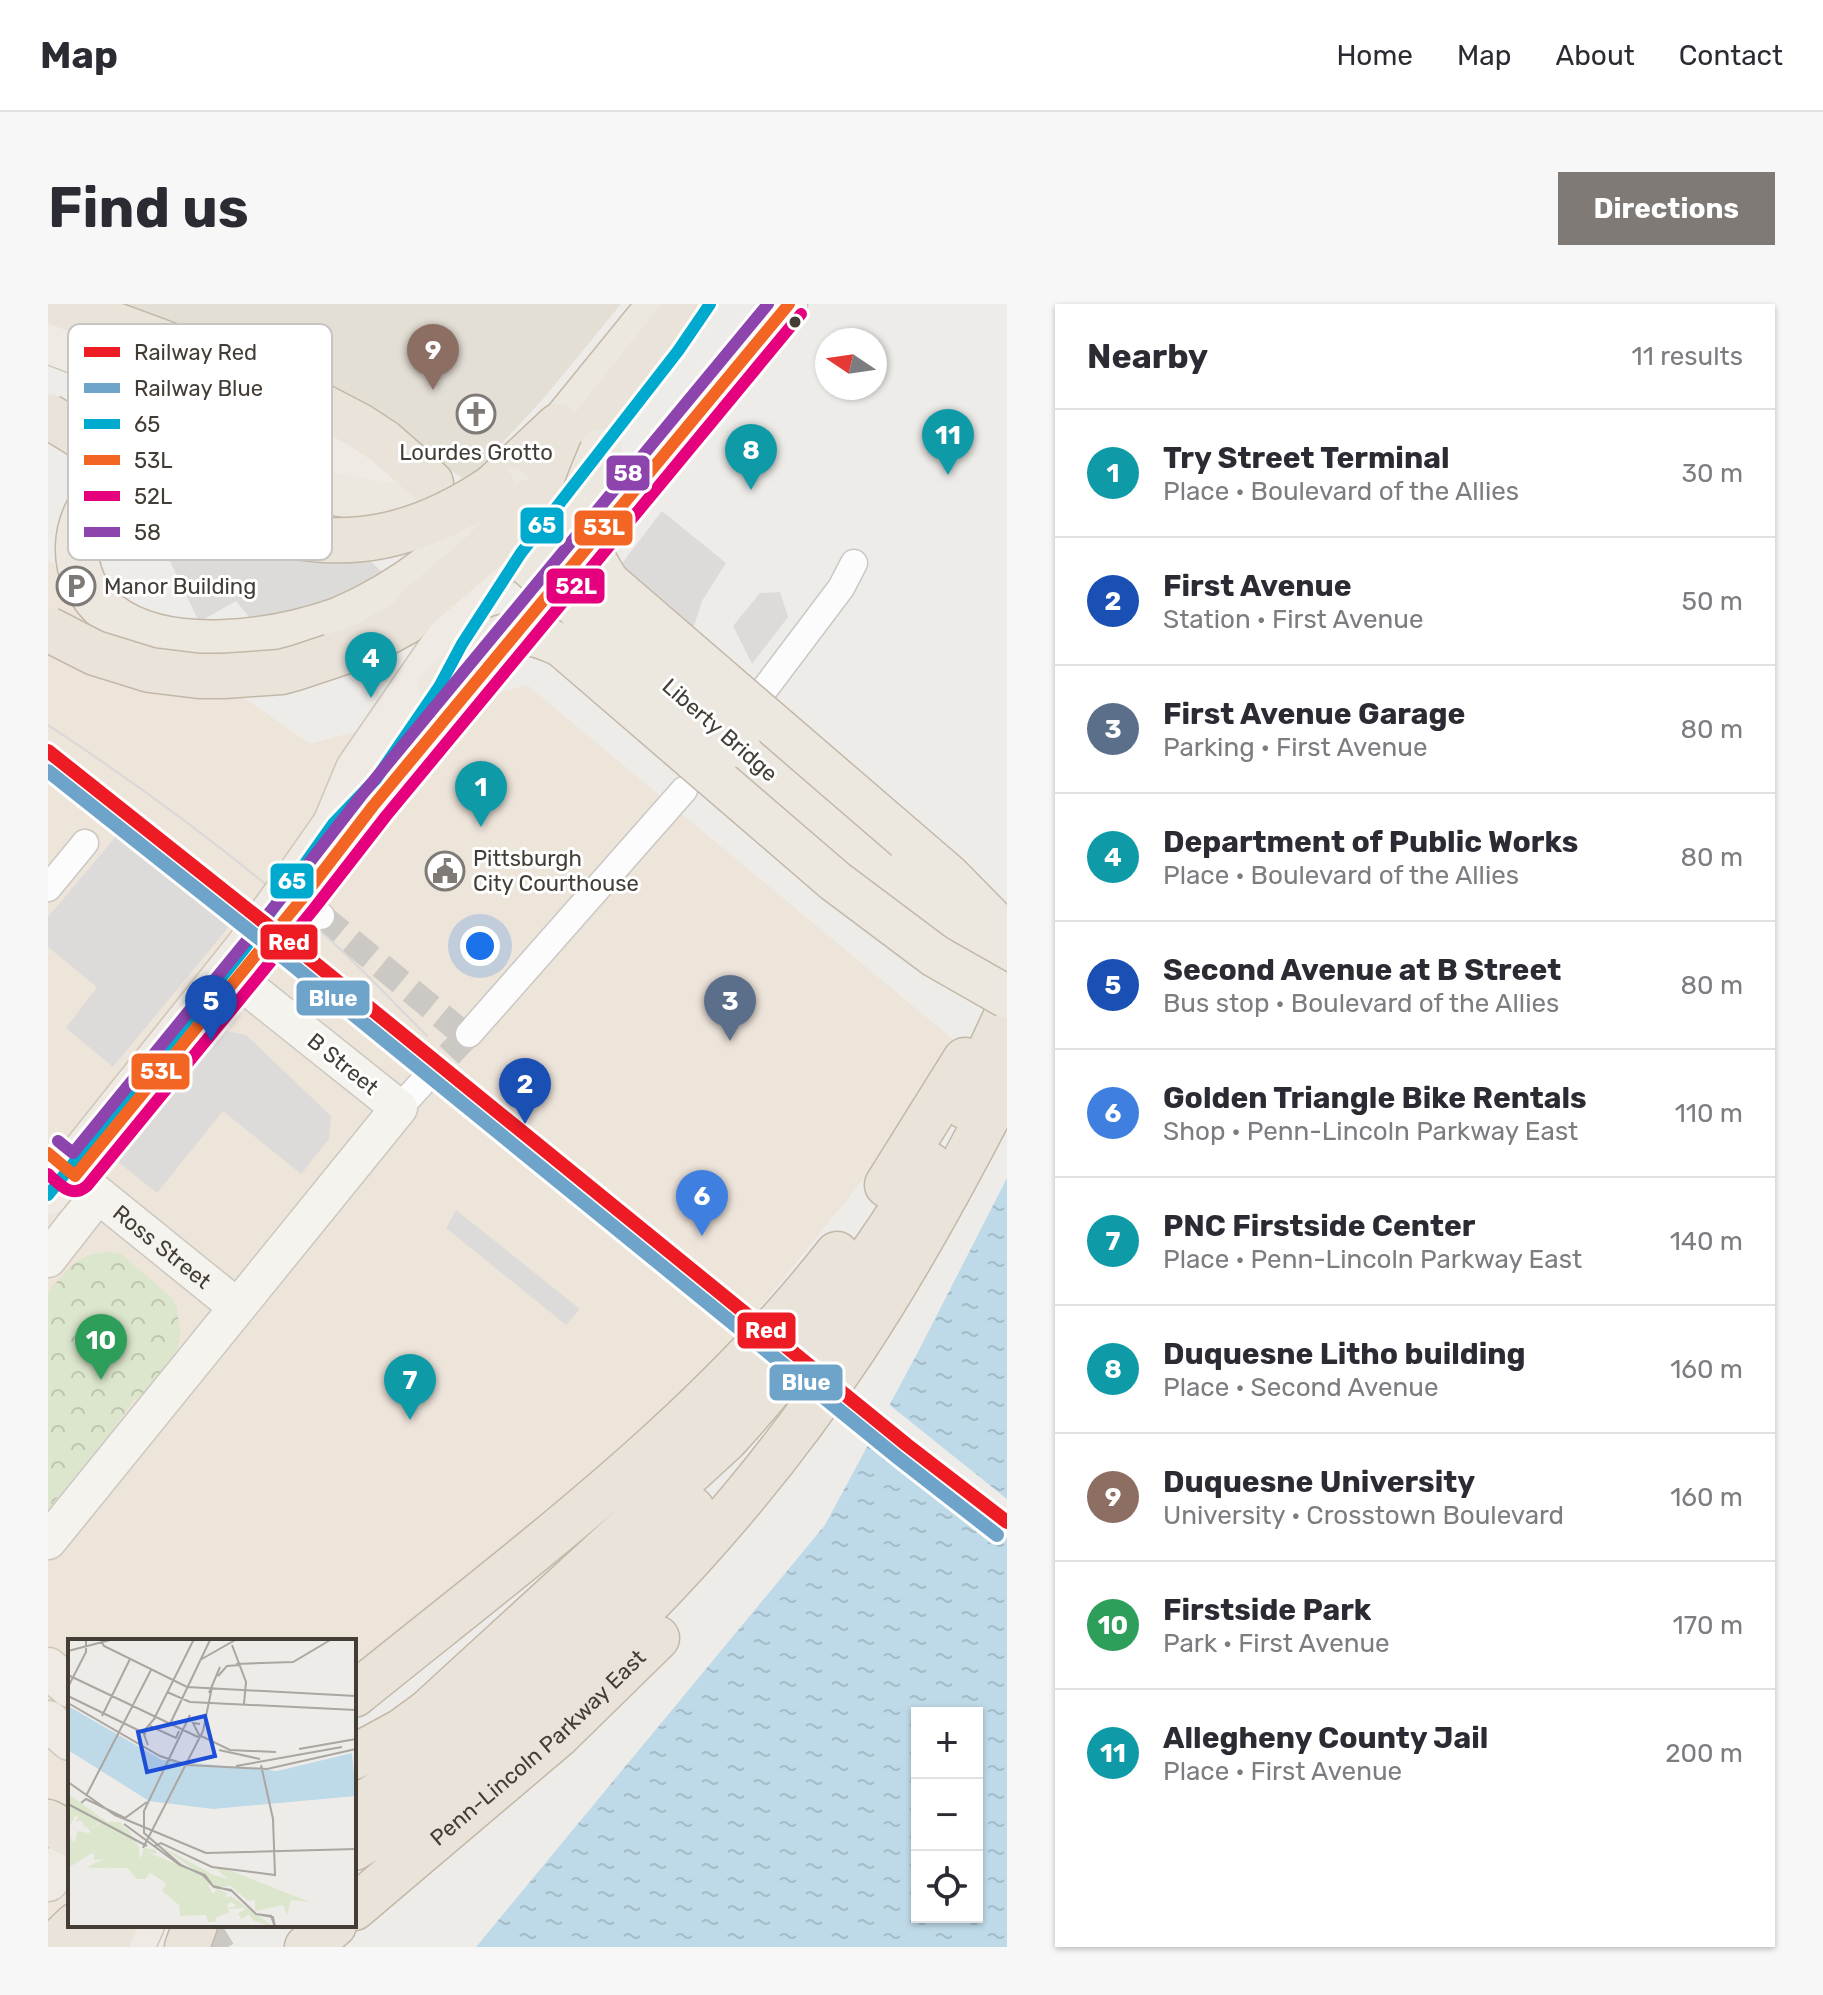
<!DOCTYPE html>
<meta charset="utf-8">
<style>
:root{--surface:#fff;--page:#f7f7f7;--text:#2b2b33;--muted:#7c7c81;--line:#e1e1e2;--accent:#7f7a75}
body{margin:0;font-family:Rubik,sans-serif;background:var(--page);color:var(--text)}
.controls{position:absolute;right:24px;bottom:24px;display:grid;overflow:hidden;border-radius:0px;box-shadow:0 2px 6px #0004}
.controls button{width:72px;height:72px;display:grid;place-items:center;padding:0;border:0;border-bottom:2px solid var(--line);background:var(--surface);color:var(--text);font:40px sans-serif}
.compass{position:absolute;left:767px;top:24px;width:72px;height:72px;border-radius:50%;background:var(--surface);box-shadow:0 2px 6px #0004;rotate:283deg}
.you{position:absolute;left:432px;top:642px;width:28px;height:28px;margin:-20px;border:6px solid #fff;border-radius:50%;background:#1a73e8;box-shadow:0 0 0 12px #1a73e833}
.badge{display:grid;place-items:center;width:52px;height:52px;border-radius:50%;background:var(--accent);color:#fff;font-size:26px;font-weight:700}
.pin{position:absolute;translate:-50% -66px;filter:drop-shadow(0 2px 4px #0008)}
.pin::after{content:'';position:absolute;top:42px;width:28px;height:24px;background:inherit;clip-path:polygon(0 0,100% 0,50% 100%)}
.list{margin:0;padding:0;list-style:none}
h2{display:flex;justify-content:space-between;align-items:center;height:104px;margin:0;padding:0 32px;font-size:34px}
h2 small{font-size:26px;font-weight:400;color:var(--muted)}
.list li{display:grid;grid-template-columns:52px 1fr auto;gap:24px;align-items:center;box-sizing:border-box;height:128px;padding:0 32px;border-top:2px solid var(--line)}
.list b{display:block;font-size:30px;white-space:nowrap}
.list p{margin:0;font-size:26px;white-space:nowrap;color:var(--muted)}
.list em{font-size:26px;font-style:normal;color:var(--muted)}
.icon{flex:none;width:44px;height:44px;fill:none;stroke:currentColor;stroke-width:2;stroke-linecap:round;stroke-linejoin:round}
.map{position:relative;flex:none;width:959px;height:1643px;overflow:hidden;border-radius:0px}
header{display:flex;align-items:center;gap:48px;box-sizing:border-box;height:112px;padding:0 40px;background:var(--surface);border-bottom:2px solid var(--line)}
header strong{font-size:38px}
nav{display:flex;gap:44px;margin-inline-start:auto;font-size:28px}
.intro{display:flex;align-items:center;justify-content:space-between;box-sizing:border-box;height:192px;padding:0 48px}
h1{margin:0;font-size:56px}
.button{padding:20px 36px;border-radius:0px;background:var(--accent);color:#fff;font-size:28px;font-weight:700}
main{display:flex;gap:48px;padding:0 48px}
aside{flex:1;background:var(--surface);border-radius:0px;box-shadow:0 2px 6px #0004}
.map>svg:first-child{display:block}
.commercial{fill:#ede4da}
.education{fill:#e4dfd5}
.park{fill:url(#park-crowns)}
.parking{fill:#dddbd9}
.water{fill:url(#water-ripples);fill-rule:evenodd}
.pier{fill:#eeece9}
.lines{fill:none;stroke-linecap:round;stroke-linejoin:round}
.minor-tunnel{stroke:#ccc9c5;stroke-width:26;stroke-dasharray:26 13;stroke-linecap:butt}
.secondary-tunnel{stroke:#ccc9c5;stroke-width:36;stroke-dasharray:36 18;stroke-linecap:butt}
.motorway-tunnel{stroke:#ccc9c5;stroke-width:44;stroke-dasharray:44 22;stroke-linecap:butt}
.minor-casing{stroke:#cac8c5;stroke-width:29}
.secondary-casing{stroke:#ccc8c1;stroke-width:39}
.primary-casing{stroke:#cec7b9;stroke-width:43}
.trunk-casing{stroke:#c3b8a8;stroke-width:45}
.motorway-casing{stroke:#c3b8a8;stroke-width:47}
.minor{stroke:#fcfcfc;stroke-width:26}
.secondary{stroke:#f5f3ee;stroke-width:36}
.primary{stroke:#efebe4;stroke-width:40}
.trunk{stroke:#ece7df;stroke-width:42}
.motorway{stroke:#e9e3da;stroke-width:44}
.tram{stroke:#d9d8d8;stroke-width:2}
.primary-bridge-casing{stroke:#cec7b9;stroke-width:43;stroke-linecap:butt}
.trunk-bridge-casing{stroke:#c3b8a8;stroke-width:45;stroke-linecap:butt}
.motorway-bridge-casing{stroke:#c3b8a8;stroke-width:47;stroke-linecap:butt}
.primary-bridge{stroke:#efebe4;stroke-width:40}
.trunk-bridge{stroke:#ece7df;stroke-width:42}
.motorway-bridge{stroke:#e9e3da;stroke-width:44}
.bus-1-casing{stroke:#fff;stroke-width:18}
.bus-2-casing{stroke:#fff;stroke-width:18}
.bus-3-casing{stroke:#fff;stroke-width:18}
.bus-4-casing{stroke:#fff;stroke-width:18}
.bus-1{stroke:#00a9ce;stroke-width:12}
.bus-2{stroke:#f26522;stroke-width:12}
.bus-3{stroke:#e5007d;stroke-width:12}
.bus-4{stroke:#8e44ad;stroke-width:12}
.rail-1-casing{stroke:#fff;stroke-width:20}
.rail-2-casing{stroke:#fff;stroke-width:20}
.rail-1{stroke:#ec1b24;stroke-width:14}
.rail-2{stroke:#6fa4ca;stroke-width:14}
.bus-dot{fill:#433d36;stroke:#fff;stroke-width:3}
.labels{text-anchor:middle;dominant-baseline:central;stroke-width:6;stroke-linejoin:round;paint-order:stroke}
.poi-label{font-size:22px;fill:#433d36;stroke:#fff;text-anchor:start}
.street-label{font-size:22px;fill:#433d36;stroke:#fff}
.inset-road{fill:none;stroke:#aaa6a1;stroke-width:2}
.view{fill:#1d4ed8;fill-opacity:0.15;stroke:#1d4ed8;stroke-width:4}
.inset-edge{fill:none;stroke:#433d36;stroke-width:4}
.key{fill:#fff;stroke:#c7c5c3;stroke-width:2}
.key-label{font-size:22px;fill:#433d36}
.line-badge{stroke:#fff;stroke-width:3}
.badge-label{font-size:22px;text-anchor:middle;font-weight:bold;fill:#fff}
</style>
<header>
<strong>Map</strong>
<nav><a>Home</a><a>Map</a><a>About</a><a>Contact</a></nav>
</header>
<div class="intro"><h1>Find us</h1><a class="button">Directions</a></div>
<main>
<div class="map">
<svg width="959" height="1643" viewBox="0 0 959 1643">
<defs>
<pattern id="park-crowns" width="20" height="18" patternUnits="userSpaceOnUse" patternTransform="scale(2)"><rect width="20" height="18" fill="#dce6cc"/><path d="M2 6a3 3 0 1 1 6 0M12 15a3 3 0 1 1 6 0" fill="none" stroke="#bec6b0"/></pattern>
<pattern id="water-ripples" width="26" height="14" patternUnits="userSpaceOnUse" patternTransform="scale(2)"><rect width="26" height="14" fill="#bed9e8"/><path d="M2 4q2-2 4 0t4 0M15 11q2-2 4 0t4 0" fill="none" stroke="#a4bbc8"/></pattern>
</defs>
<rect width="100%" height="100%" fill="#eeece9"/>
<path class="commercial" d="M0 256 262 440 479 381 919 747 612 1127 306 1371V1337H22V1598L0 1615Z"/>
<path class="education" d="M53 0H573L495 95 419 177 354 136Z"/>
<path class="park" d="M62 948 73 950 123 993 129 1003 132 1031 129 1045 96 1090 85 1097 64 1127 0 1205V989C20 965 28 949 62 948Z"/>
<path class="parking" d="M156 187 245 205 284 219 359 293 231 350 188 297 151 318 109 230Z
M614 207 678 259 654 297 643 331 545 297Z
M732 288 740 313 704 360 685 322 712 289Z
M79 519 193 608 65 763 18 724 49 683 0 643V613Z
M175 726 198 731 283 812 281 835 253 870 175 807 109 889 69 857Z
M408 906 532 1005 518 1021 398 924Z"/>
<path class="water" d="M959 874V1643H428L777 1221 871 1046ZM869 1409H929V1613H869Z"/>
<path class="pier" d="M838 1098 959 1195V1229L825 1123Z"/>
<g class="lines">
<path class="minor-tunnel" d="M273 612 419 733
M374 779 421 730"/>
<path class="secondary-tunnel" d="M347 475 525 263
M0 849 38 881"/>
<path class="motorway-tunnel" d="M138 1643 174 1621"/>
<defs>
<path id="minor" d="M713 390 793 284 806 259
M0 584 37 539
M265 606 273 612
M421 730 636 486
M351 804 374 779"/>
<g id="secondary">
<path d="M543 241 741 0"/>
<path id="s1" d="M38 881 189 1003"/>
<path d="M0 955 50 891"/>
<path d="M0 1237 351 804 203 686"/>
</g>
<path id="primary" d="M0 39 340 168 383 179
M473 249 547 154
M285 520 328 475 391 383
M0 1364 22 1383
M0 1417 22 1436
M0 1577 22 1550
M86 1643 96 1621"/>
<path id="trunk" d="M490 149 611 0
M290 315C227 337 120 354 62 310 15 274 20 209 65 175 74 167 85 161 98 161 162 156 242 182 307 194 342 201 379 204 414 210
M691 442 959 674
M858 535 901 572 959 631"/>
<g id="motorway">
<path d="M11 0 243 86 310 121 336 138 383 179"/>
<path d="M51 135 153 163"/>
<path d="M445 183 510 122"/>
<path d="M480 198 529 142 641 0"/>
<path d="M916 802 959 710"/>
<path d="M839 881 917 756"/>
<path d="M306 1391C476 1253 654 1123 789 950"/>
<path d="M306 1453 354 1427 380 1408 677 1136C754 1052 822 958 882 861"/>
<path d="M306 1505C364 1472 414 1424 462 1379 524 1322 585 1264 644 1205"/>
<path d="M0 1518 22 1530"/>
<path d="M306 1544C374 1504 434 1453 493 1401 612 1296 719 1176 807 1043 863 958 913 866 959 775"/>
<path id="s2" d="M306 1604 510 1431 609 1334"/>
<path d="M5 1643 28 1621"/>
<path d="M57 1643 67 1621"/>
<path d="M139 1643 147 1621"/>
<path d="M259 1643 286 1621"/>
</g>
</defs>
<use href="#minor" class="minor-casing"/>
<use href="#secondary" class="secondary-casing"/>
<use href="#primary" class="primary-casing"/>
<use href="#trunk" class="trunk-casing"/>
<use href="#motorway" class="motorway-casing"/>
<use href="#minor" class="minor"/>
<use href="#secondary" class="secondary"/>
<use href="#primary" class="primary"/>
<use href="#trunk" class="trunk"/>
<use href="#motorway" class="motorway"/>
<path class="tram" d="M0 421C94 483 185 550 269 624 308 658 343 696 379 732"/>
<defs>
<path id="primary-bridge" d="M0 891 197 644 241 583 285 520 308 465 437 277 458 255 473 249"/>
<path id="trunk-bridge" d="M553 146C526 209 523 218 560 278
M473 249C508 248 532 261 561 279L858 535
M477 258 691 442
M290 315C359 286 413 240 463 185
M391 383C434 342 453 311 514 342L787 577 887 652 959 693"/>
<path id="motorway-bridge" d="M0 112C152 203 274 299 445 183
M0 325 47 349 102 366 151 372H176L233 368 248 364 314 342 358 318 369 304 437 246 480 198"/>
</defs>
<use href="#primary-bridge" class="primary-bridge-casing"/>
<use href="#trunk-bridge" class="trunk-bridge-casing"/>
<use href="#motorway-bridge" class="motorway-bridge-casing"/>
<use href="#primary-bridge" class="primary-bridge"/>
<use href="#trunk-bridge" class="trunk-bridge"/>
<use href="#motorway-bridge" class="motorway-bridge"/>
<defs>
<path id="bus-1" d="M0 891 197 644 285 520 328 475 391 383 414 340 473 249 630 47 662 0"/>
<path id="bus-2" d="M0 849 27 872 253 596 325 502 741 0"/>
<path id="bus-3" d="M0 870C12 881 24 895 39 882L265 606 338 512 753 10"/>
<path id="bus-4" d="M10 837 25 849 240 586 313 492 720 0"/>
</defs>
<use href="#bus-1" class="bus-1-casing"/>
<use href="#bus-2" class="bus-2-casing"/>
<use href="#bus-3" class="bus-3-casing"/>
<use href="#bus-4" class="bus-4-casing"/>
<use href="#bus-1" class="bus-1"/>
<use href="#bus-2" class="bus-2"/>
<use href="#bus-3" class="bus-3"/>
<use href="#bus-4" class="bus-4"/>
<defs>
<path id="rail-1" d="M0 447 252 647 859 1141 959 1218"/>
<path id="rail-2" d="M0 467 242 659 849 1153 949 1231"/>
</defs>
<use href="#rail-1" class="rail-1-casing"/>
<use href="#rail-2" class="rail-2-casing"/>
<use href="#rail-1" class="rail-1"/>
<use href="#rail-2" class="rail-2"/>
</g>
<defs>
<symbol id="church-ring" viewBox="-11 -11 22 22"><circle r="9.5" fill="#fff" stroke="#7f7a75" stroke-width="1.5"/><path d="M-1.2-6h2.4v3.5h3.3v2.4h-3.3V6h-2.4V-.1h-3.3v-2.4h3.3Z" fill="#7f7a75"/></symbol>
<symbol id="parking-ring" viewBox="-11 -11 22 22"><circle r="9.5" fill="#fff" stroke="#7f7a75" stroke-width="1.5"/><path d="M-3.5-5.5H1a3.5 3.5 0 0 1 0 7H-1V5.5H-3.5ZM-1-3.4V-.6H.8a1.4 1.4 0 0 0 0-2.8Z" fill="#7f7a75"/></symbol>
<symbol id="civic-ring" viewBox="-11 -11 22 22"><circle r="9.5" fill="#fff" stroke="#7f7a75" stroke-width="1.5"/><path d="M-.6-6.5H3V-4.5H.6V-3L4-1V1h2V6H-6V1h2V-1L-.6-3ZM-1.2 2.5V6h2.4V2.5Z" fill="#7f7a75"/></symbol>
</defs>
<g fill-rule="evenodd">
<use href="#church-ring" x="406" y="88" width="44" height="44"/>
<use href="#parking-ring" x="6" y="260" width="44" height="44"/>
<use href="#civic-ring" x="375" y="545" width="44" height="44"/>
</g>
<circle class="bus-dot" cx="747" cy="18" r="7"/>
<g class="labels">
<g class="poi-label">
<text x="428" y="148" text-anchor="middle">Lourdes Grotto</text>
<text x="56" y="282">Manor Building</text>
<text x="425" y="554">Pittsburgh<tspan x="425" dy="25">City Courthouse</tspan></text>
</g>
<g class="street-label">
<text transform="translate(672 426) rotate(41)">Liberty Bridge</text>
<text transform="translate(295 760) rotate(39)">B Street</text>
<text stroke="none"><textPath href="#s1" startOffset="98">Ross Street</textPath></text>
<text stroke="none"><textPath href="#s2" startOffset="244">Penn-Lincoln Parkway East</textPath></text>
</g>
</g>
<g transform="translate(20 1335)">
<rect width="288" height="288" fill="#eeece9"/>
<path d="M0 155 26 173 30 186 21 189 60 190 71 208 72 222 76 209 88 211V215L79 213 133 235 145 255 149 250 159 254 157 259 163 257 206 288 185 282 181 275 174 280 170 275 177 270 162 263 158 269 162 273 147 279 82 233 77 240H69L59 228 21 229 37 220 26 221V213L0 226V198L6 204 10 192 25 195 8 176 2 186ZM91 206 146 236 160 240 149 231 153 228 242 263 223 261 219 277 215 266 187 272V261L180 262 163 247 150 248Z" fill="#dce6cc"/>
<path d="M17 168 39 183H52L68 202 63 212 41 196 35 208 39 215 50 216 52 211 54 218 58 212 81 225 84 217 88 227 94 218 92 229 97 219 96 225 114 229 113 236 117 230 115 238 122 240 127 232 136 237 142 246 134 248 136 255 149 264 159 258 156 269 167 268 169 260 174 269 151 271 147 283H140L138 276 112 277 111 266 94 252 98 244 81 233 77 240 59 229 19 228 38 219 24 214 0 229 3 197 9 215 17 195 21 200 22 190 33 185 20 178 16 189 14 181 7 183Z" fill="#dce6cc"/>
<path d="M0 67 94 121 209 132 284 114 288 157 145 170 81 162 0 111Z" fill="#bed9e8"/>
<path class="inset-road" d="M32 0 36 7 119 48 288 57M164 6 178 43 176 65M0 12 46 0M132 21 169 0M168 25 225 23 264 0M0 36 132 99M150 37 159 27 172 26M0 48 18 13V0M99 53 122 63 288 71M141 54 152 28M0 57 78 95M0 64 92 117 119 126 199 130 288 110M122 76 76 172V194L113 226 135 236 146 248 163 251 188 275 205 278 207 288M34 77 62 20M86 80 126 0M102 85 142 1M132 85 125 84 131 96 162 111 208 113M82 87 108 99 111 92M80 106 75 93 87 79M231 110 288 100M151 111 192 120M168 127 274 108M0 143 47 176 138 214 288 210M18 157 83 31M13 164 18 160 57 179 79 163M0 165 79 207M56 185 112 226 137 236 145 247 164 252 188 275 203 277 207 288M87 207 93 204 144 228 207 236 205 180 193 126M75 209 135 92 144 48"/>
<path class="view" d="M137 77 147 117 79 133 70 93Z"/>
<rect width="288" height="288" class="inset-edge"/>
</g>
<rect x="20" y="20" width="264" height="236" rx="12" class="key"/>
<rect x="36" y="43" width="36" height="10" fill="#ec1b24"/>
<rect x="36" y="79" width="36" height="10" fill="#6fa4ca"/>
<rect x="36" y="115" width="36" height="10" fill="#00a9ce"/>
<rect x="36" y="151" width="36" height="10" fill="#f26522"/>
<rect x="36" y="187" width="36" height="10" fill="#e5007d"/>
<rect x="36" y="223" width="36" height="10" fill="#8e44ad"/>
<g class="key-label">
<text x="86" y="56">Railway Red</text>
<text x="86" y="92">Railway Blue</text>
<text x="86" y="128">65</text>
<text x="86" y="164">53L</text>
<text x="86" y="200">52L</text>
<text x="86" y="236">58</text>
</g>
<g class="line-badge">
<rect x="557" y="150" width="46" height="38" rx="8" fill="#8e44ad"/>
<rect x="471" y="202" width="46" height="39" rx="8" fill="#00a9ce"/>
<rect x="525" y="205" width="61" height="38" rx="8" fill="#f26522"/>
<rect x="497" y="263" width="61" height="38" rx="8" fill="#e5007d"/>
<rect x="221" y="558" width="46" height="38" rx="8" fill="#00a9ce"/>
<rect x="211" y="619" width="60" height="38" rx="8" fill="#ec1b24"/>
<rect x="247" y="675" width="76" height="38" rx="8" fill="#6fa4ca"/>
<rect x="82" y="748" width="61" height="39" rx="8" fill="#f26522"/>
<rect x="688" y="1007" width="61" height="39" rx="8" fill="#ec1b24"/>
<rect x="720" y="1059" width="76" height="39" rx="8" fill="#6fa4ca"/>
</g>
<g class="badge-label">
<text x="580" y="177">58</text>
<text x="494" y="229">65</text>
<text x="556" y="231">53L</text>
<text x="528" y="290">52L</text>
<text x="244" y="585">65</text>
<text x="241" y="646">Red</text>
<text x="285" y="702">Blue</text>
<text x="113" y="775">53L</text>
<text x="718" y="1034">Red</text>
<text x="758" y="1086">Blue</text>
</g>
</svg>
<div class="controls">
<button>+</button>
<button>−</button>
<button><svg class="icon" aria-label="locate" viewBox="0 0 24 24"><circle cx="12" cy="12" r="6"/><path d="M12 2v4M12 18v4M2 12h4M18 12h4"/></svg></button>
</div>
<svg class="compass" viewBox="-18 -18 36 36"><path d="M0-13l5 13h-10z" fill="#e53935"/><path d="M0 13l5-13h-10z" fill="#7c7c81"/></svg>
<div class="you"></div>
<div class="pin badge" style="left:433px;top:523px;background:#0f9aa8">1</div>
<div class="pin badge" style="left:477px;top:820px;background:#1a4fb4">2</div>
<div class="pin badge" style="left:682px;top:737px;background:#5c6f8a">3</div>
<div class="pin badge" style="left:323px;top:394px;background:#0f9aa8">4</div>
<div class="pin badge" style="left:163px;top:737px;background:#1a4fb4">5</div>
<div class="pin badge" style="left:654px;top:932px;background:#3f7fe0">6</div>
<div class="pin badge" style="left:362px;top:1116px;background:#0f9aa8">7</div>
<div class="pin badge" style="left:703px;top:186px;background:#0f9aa8">8</div>
<div class="pin badge" style="left:385px;top:86px;background:#8d6e63">9</div>
<div class="pin badge" style="left:53px;top:1076px;background:#2e9e5b">10</div>
<div class="pin badge" style="left:900px;top:171px;background:#0f9aa8">11</div>
</div>
<aside>
<h2>Nearby<small>11 results</small></h2>
<ul class="list">
<li><span class="badge" style="background:#0f9aa8">1</span><div><b>Try Street Terminal</b><p>Place · Boulevard of the Allies</p></div><em>30 m</em></li>
<li><span class="badge" style="background:#1a4fb4">2</span><div><b>First Avenue</b><p>Station · First Avenue</p></div><em>50 m</em></li>
<li><span class="badge" style="background:#5c6f8a">3</span><div><b>First Avenue Garage</b><p>Parking · First Avenue</p></div><em>80 m</em></li>
<li><span class="badge" style="background:#0f9aa8">4</span><div><b>Department of Public Works</b><p>Place · Boulevard of the Allies</p></div><em>80 m</em></li>
<li><span class="badge" style="background:#1a4fb4">5</span><div><b>Second Avenue at B Street</b><p>Bus stop · Boulevard of the Allies</p></div><em>80 m</em></li>
<li><span class="badge" style="background:#3f7fe0">6</span><div><b>Golden Triangle Bike Rentals</b><p>Shop · Penn-Lincoln Parkway East</p></div><em>110 m</em></li>
<li><span class="badge" style="background:#0f9aa8">7</span><div><b>PNC Firstside Center</b><p>Place · Penn-Lincoln Parkway East</p></div><em>140 m</em></li>
<li><span class="badge" style="background:#0f9aa8">8</span><div><b>Duquesne Litho building</b><p>Place · Second Avenue</p></div><em>160 m</em></li>
<li><span class="badge" style="background:#8d6e63">9</span><div><b>Duquesne University</b><p>University · Crosstown Boulevard</p></div><em>160 m</em></li>
<li><span class="badge" style="background:#2e9e5b">10</span><div><b>Firstside Park</b><p>Park · First Avenue</p></div><em>170 m</em></li>
<li><span class="badge" style="background:#0f9aa8">11</span><div><b>Allegheny County Jail</b><p>Place · First Avenue</p></div><em>200 m</em></li>
</ul>
</aside>
</main>
